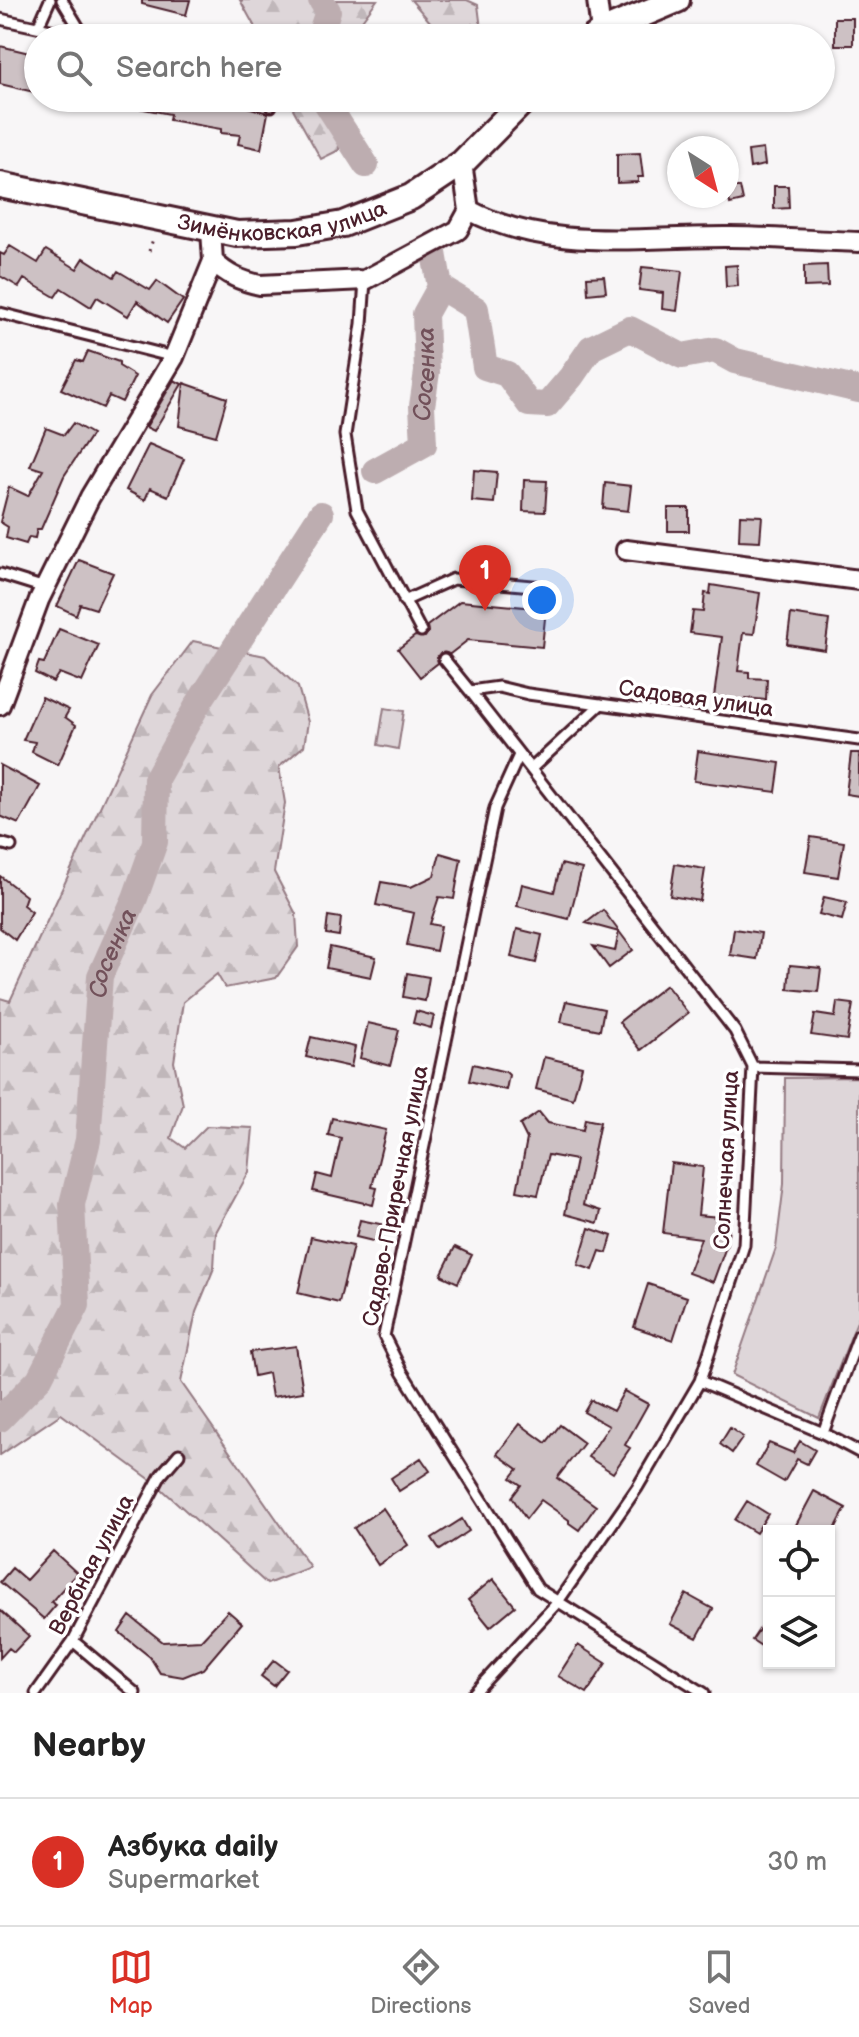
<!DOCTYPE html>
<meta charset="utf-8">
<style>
:root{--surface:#fff;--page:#f6f6f6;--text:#222;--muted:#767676;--line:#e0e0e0;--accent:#d93025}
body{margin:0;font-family:"Balsamiq Sans",sans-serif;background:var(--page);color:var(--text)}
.controls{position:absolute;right:24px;bottom:24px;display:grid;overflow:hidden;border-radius:0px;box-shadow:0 2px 6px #0004}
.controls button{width:72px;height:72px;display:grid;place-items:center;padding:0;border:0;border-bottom:2px solid var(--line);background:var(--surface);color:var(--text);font:40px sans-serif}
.compass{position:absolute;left:667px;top:136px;width:72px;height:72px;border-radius:50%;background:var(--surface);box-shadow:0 2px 6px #0004;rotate:144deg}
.you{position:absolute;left:542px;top:600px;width:28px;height:28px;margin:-20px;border:6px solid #fff;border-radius:50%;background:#1a73e8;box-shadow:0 0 0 12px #1a73e833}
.badge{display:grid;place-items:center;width:52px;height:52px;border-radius:50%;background:var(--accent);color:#fff;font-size:26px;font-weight:700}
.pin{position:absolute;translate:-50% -66px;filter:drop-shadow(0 2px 4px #0008)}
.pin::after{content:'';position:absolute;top:42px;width:28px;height:24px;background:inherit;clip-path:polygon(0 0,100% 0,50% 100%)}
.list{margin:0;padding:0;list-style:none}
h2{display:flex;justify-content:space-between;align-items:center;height:104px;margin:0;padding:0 32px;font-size:34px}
h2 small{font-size:26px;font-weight:400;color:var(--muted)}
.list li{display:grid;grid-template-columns:52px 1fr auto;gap:24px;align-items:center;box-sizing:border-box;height:128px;padding:0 32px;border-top:2px solid var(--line)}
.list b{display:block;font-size:30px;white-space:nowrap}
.list p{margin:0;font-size:26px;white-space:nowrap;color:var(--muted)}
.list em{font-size:26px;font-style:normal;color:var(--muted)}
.icon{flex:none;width:44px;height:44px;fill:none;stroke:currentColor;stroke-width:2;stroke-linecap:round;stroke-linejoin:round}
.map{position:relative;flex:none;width:859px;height:1693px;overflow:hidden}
.search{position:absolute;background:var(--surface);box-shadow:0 2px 6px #0004;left:24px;right:24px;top:24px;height:88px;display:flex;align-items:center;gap:20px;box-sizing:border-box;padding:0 28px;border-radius:44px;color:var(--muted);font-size:30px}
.sheet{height:232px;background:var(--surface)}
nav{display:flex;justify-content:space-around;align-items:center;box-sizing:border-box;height:112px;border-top:2px solid var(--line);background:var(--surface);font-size:22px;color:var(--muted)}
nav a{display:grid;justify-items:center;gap:4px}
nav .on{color:var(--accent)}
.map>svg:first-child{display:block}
.forest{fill:url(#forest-firs);stroke:#947a82;stroke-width:2}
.park{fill:#ded6d9;stroke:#947a82;stroke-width:2}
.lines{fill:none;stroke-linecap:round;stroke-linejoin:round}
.river{stroke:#bdadb0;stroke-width:26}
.building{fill:#cdc1c4;stroke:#4a1f2b;stroke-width:2}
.service-casing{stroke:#4a1f2b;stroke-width:15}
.minor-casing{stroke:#4a1f2b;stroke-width:24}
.secondary-casing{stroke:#4a1f2b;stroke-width:30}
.path{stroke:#4a1f2b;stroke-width:3;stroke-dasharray:2 6;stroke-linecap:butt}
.service{stroke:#fff;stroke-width:9}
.minor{stroke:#fff;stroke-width:18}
.secondary{stroke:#fff;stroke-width:24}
.labels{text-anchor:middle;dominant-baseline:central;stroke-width:7;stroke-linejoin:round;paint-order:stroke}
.street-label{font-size:22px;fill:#4a1f2b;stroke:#fff}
.water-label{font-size:24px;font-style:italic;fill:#72515a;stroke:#fff}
</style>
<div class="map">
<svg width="859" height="1693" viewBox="0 0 859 1693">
<defs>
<pattern id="forest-firs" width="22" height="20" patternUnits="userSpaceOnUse" patternTransform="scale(2)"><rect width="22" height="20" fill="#ded6d9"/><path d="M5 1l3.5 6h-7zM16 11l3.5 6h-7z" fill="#c0b7ba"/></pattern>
</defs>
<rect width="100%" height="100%" fill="#f8f6f7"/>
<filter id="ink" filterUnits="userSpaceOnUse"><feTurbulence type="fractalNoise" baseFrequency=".0125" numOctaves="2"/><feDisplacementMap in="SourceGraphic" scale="16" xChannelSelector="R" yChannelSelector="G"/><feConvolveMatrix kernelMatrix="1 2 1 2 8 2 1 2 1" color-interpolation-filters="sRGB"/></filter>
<g filter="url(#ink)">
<path class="forest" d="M240 0H377L360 23 359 38H261Z
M411 0H467L478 5 482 37 444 38Z
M287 98H330L340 122 339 150 321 159Z
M193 641 265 656 298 687 308 722 304 746 279 767 285 803 274 872 296 914 298 947 276 978 225 988 217 974 183 1002 174 1062 183 1105 171 1138 185 1148 207 1126 253 1128 249 1172 216 1232 214 1268 196 1312 181 1382 310 1567 267 1584 155 1483 61 1414 0 1455V998L10 1001 152 695Z"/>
<path class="park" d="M384 708 404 711 398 749 378 745Z
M859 1077V1316L819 1418 732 1375 776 1248 784 1184 785 1078Z"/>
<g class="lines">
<g class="river">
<path d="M319 38 328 11 321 0"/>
<path d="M323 98 366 165"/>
<path d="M440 287 476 309 485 367 507 374 529 404 547 405 571 377 591 348 630 329 682 356 715 350 735 361 859 390"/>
<path id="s1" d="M375 471 424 444 422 406 427 372 425 314 440 287 434 253"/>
<path id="s2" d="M0 1419 39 1379 77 1305 72 1204 88 1140 100 976 135 898 155 842 156 779 198 704 321 514"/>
</g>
</g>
<path class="building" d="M142 0H190L186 15 142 4Z
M835 18H853V45H835Z
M0 46 38 55V93L0 84Z
M118 98H245L244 106 268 113 261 149 238 144 240 135 221 133V129L169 120 170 114 117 104Z
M763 149 765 165 750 168 748 151Z
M640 153 643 177H638V182L617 183V154Z
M774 186H788L789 208 774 209Z
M727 187H740L743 201 730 204Z
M10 246 38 263 46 250 77 269 84 258 114 277 118 271 150 290 157 281 183 300 167 323 137 301 128 316 97 297 91 307 61 288 55 297 24 279 19 287 0 276V253L4 255Z
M737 265 738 286 726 287 725 266Z
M827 265 828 286 804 287V266Z
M642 267 682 271 677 311 662 309 663 293 639 290Z
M604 276 606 292 588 294 587 277Z
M88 351 119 362V366L135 376 122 402 109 396 103 408 61 389 76 360 83 362Z
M174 380 182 384 154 431 146 427Z
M184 383 227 398 216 436 179 426Z
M73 423 92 434 64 476 41 529H37L35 538 29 537 26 544 6 538 8 527 0 522 9 487 28 496 43 470 30 466 46 428 64 435Z
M149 444 184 459 168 496 150 488 145 500 126 490Z
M474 470 497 472 494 503 472 501Z
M524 480 547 481 545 512 523 511Z
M605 483 631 486 628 511 603 508Z
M668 508H689V531H668Z
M740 515 762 516 760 541 739 540Z
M79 560 113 573 96 609 80 604 76 615 57 606Z
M711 585 760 593 754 634 743 633 738 671 749 672V678L767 679 766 700 746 698V701L714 697 722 637 690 633 693 611 703 612 705 593 710 594Z
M460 601 546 609 542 647 468 640 450 654 440 653 437 657 438 663 420 677 398 649 415 636 425 637 428 632 427 626Z
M791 614 829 620 825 650 787 644Z
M59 629 99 645 82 682 59 673 53 682 35 673 39 662 44 663Z
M42 697 69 710 65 717 76 725 58 765 32 752 35 742 23 740Z
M698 751 780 763 776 792 694 781Z
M851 753H859V796L846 794Z
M0 765 40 786 19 824 0 816Z
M811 837 844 842 838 877 805 872Z
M440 853 461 859 454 899 439 897 430 924 441 926 436 951 407 945 414 913 376 905 381 882 411 887 434 876Z
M561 864 582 869 569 919 517 906 522 884 554 892Z
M675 864 705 869 700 901 670 896Z
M0 876 26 896 23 905 32 912 15 940 0 928Z
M824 897 847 902 842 920 819 914Z
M603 910 633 950 609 968 593 946 615 951 619 932 586 923Z
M328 916 341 918 339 936 326 934Z
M517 929 542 935 536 963 511 957Z
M734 929 761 933 757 959 730 955Z
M330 947 376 957 371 977 326 968Z
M790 965 821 968 818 992 788 989Z
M407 973 429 977 425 1001 403 997Z
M666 985 688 1013 641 1050 619 1022Z
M566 1001 604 1009 600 1030 561 1022Z
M837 1002 853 1004 847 1040 811 1035 815 1014 835 1017Z
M416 1011 434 1016 431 1028 413 1023Z
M368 1023 399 1030 390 1066 360 1058Z
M311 1037 355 1047 351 1067 306 1057Z
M544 1057 582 1066 573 1099 536 1089Z
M473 1064 506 1072 509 1075 506 1090 469 1081Z
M539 1112 548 1123 583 1130 585 1119 600 1122 583 1205 601 1211 598 1223 565 1214 576 1160 548 1155 538 1195 517 1191 527 1139 520 1125Z
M332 1118 386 1130 372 1187 377 1188 373 1205 313 1191 317 1174 332 1178 341 1138 328 1135Z
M671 1163 703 1167 698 1215 730 1218 727 1244 713 1282 688 1273 701 1238 663 1233Z
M360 1220 385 1225 381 1243 356 1237Z
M589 1228 612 1236 607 1253 600 1251 593 1270 578 1265Z
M311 1237 353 1246 339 1303 298 1293Z
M455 1247 472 1255 458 1283 441 1275Z
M648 1284 687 1297 673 1340 634 1327Z
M296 1346 303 1392 272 1397 268 1373 254 1376 250 1352Z
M624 1391 648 1404 625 1445 630 1448 613 1473 588 1457 609 1426 584 1412 591 1400 613 1411Z
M520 1424 546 1443 560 1425 584 1443 557 1478 596 1506 579 1530 569 1523V1520L541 1500 526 1519 512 1497 521 1485 511 1478 518 1469 497 1454Z
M730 1428 743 1437 732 1453 720 1444Z
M800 1441 815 1450 807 1464 797 1459 784 1482 756 1466 769 1443 793 1453Z
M421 1458 430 1471 399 1491 391 1478Z
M814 1491 846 1508 834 1531H806L796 1525Z
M747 1501 768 1514 756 1533 735 1520Z
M383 1508 408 1545 378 1565 354 1528Z
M462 1519 469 1531 440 1550 432 1538Z
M53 1551 77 1573 51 1602 56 1605 44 1619 0 1582 12 1568 26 1580Z
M493 1579 515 1606 490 1627 468 1600Z
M686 1594 713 1609 697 1638 670 1624Z
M0 1610 29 1636 14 1652 9 1648 0 1658Z
M228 1611 242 1623 203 1669 183 1677 160 1673 150 1657 119 1632 130 1616 163 1642 201 1640Z
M769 1615V1651L752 1640Z
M578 1645 606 1663 587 1693 558 1676Z
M274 1660 287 1670 274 1686 261 1676Z"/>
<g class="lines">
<defs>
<path id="service" d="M62 0 85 38
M0 19 87 38
M38 27 50 0
M264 98 271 106
M365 280 362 324 345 435 357 510 421 631
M0 313 174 357
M0 574 45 588
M404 601 453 579 544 587
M444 659 470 691 499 687 528 694 859 740
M470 691 735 1031 753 1067 744 1245 700 1381 637 1488 557 1603 474 1693
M519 755 495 808 384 1336 402 1372 538 1589 704 1693
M531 769 601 704
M0 843 11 846
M753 1067 859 1070
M700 1381 823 1433 859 1452
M823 1433 859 1335
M73 1641 135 1693
M36 1693 73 1641 161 1475 179 1454"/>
<path id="minor" d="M597 0 601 32
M469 210C548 253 644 236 730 237 773 237 816 241 859 242
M211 230 213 261C227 275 241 281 260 285L365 280 458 230 469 210 462 163
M626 550 859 580
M0 705 39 600 90 497 174 357 213 261"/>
<g id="secondary">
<path d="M593 38 601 32 677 0"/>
<path id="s3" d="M0 185 237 234 297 232 343 224 411 197 462 163 526 98"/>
</g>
</defs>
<use href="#service" class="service-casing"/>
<use href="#minor" class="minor-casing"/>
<use href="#secondary" class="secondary-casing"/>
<path class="path" d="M149 251 154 236"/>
<use href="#service" class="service"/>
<use href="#minor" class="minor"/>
<use href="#secondary" class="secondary"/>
</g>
</g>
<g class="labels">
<g class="street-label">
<text stroke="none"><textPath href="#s3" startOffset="288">Зимёнковская улица</textPath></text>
<text transform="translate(696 699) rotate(8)">Садовая улица</text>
<text transform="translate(727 1160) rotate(-87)">Солнечная улица</text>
<text transform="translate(396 1196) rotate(-79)">Садово-Приречная улица</text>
<text transform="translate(92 1565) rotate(-62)">Вербная улица</text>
</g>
<g class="water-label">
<text stroke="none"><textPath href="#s1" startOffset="126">Сосенка</textPath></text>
<text stroke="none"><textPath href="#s2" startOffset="496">Сосенка</textPath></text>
</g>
</g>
</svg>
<div class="controls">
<button><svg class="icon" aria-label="locate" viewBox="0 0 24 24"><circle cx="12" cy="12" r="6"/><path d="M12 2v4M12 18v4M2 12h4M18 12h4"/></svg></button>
<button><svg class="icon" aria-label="layers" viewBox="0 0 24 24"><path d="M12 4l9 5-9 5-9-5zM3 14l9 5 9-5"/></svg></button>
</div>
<svg class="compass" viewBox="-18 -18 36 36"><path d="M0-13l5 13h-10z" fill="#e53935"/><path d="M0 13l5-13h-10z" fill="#767676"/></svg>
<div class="you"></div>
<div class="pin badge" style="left:485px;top:611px">1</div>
<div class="search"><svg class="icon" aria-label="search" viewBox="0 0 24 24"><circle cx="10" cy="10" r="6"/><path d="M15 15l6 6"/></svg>Search here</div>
</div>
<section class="sheet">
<h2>Nearby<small></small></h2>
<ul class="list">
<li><span class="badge">1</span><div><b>Азбука daily</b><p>Supermarket</p></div><em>30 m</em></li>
</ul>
</section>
<nav>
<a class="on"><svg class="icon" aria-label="map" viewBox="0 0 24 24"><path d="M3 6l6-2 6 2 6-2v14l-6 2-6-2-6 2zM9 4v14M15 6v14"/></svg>Map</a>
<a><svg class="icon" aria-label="directions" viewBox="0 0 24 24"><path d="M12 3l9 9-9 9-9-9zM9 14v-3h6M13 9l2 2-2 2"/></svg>Directions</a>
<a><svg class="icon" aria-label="saved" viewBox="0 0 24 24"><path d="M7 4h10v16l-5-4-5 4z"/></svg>Saved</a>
</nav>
